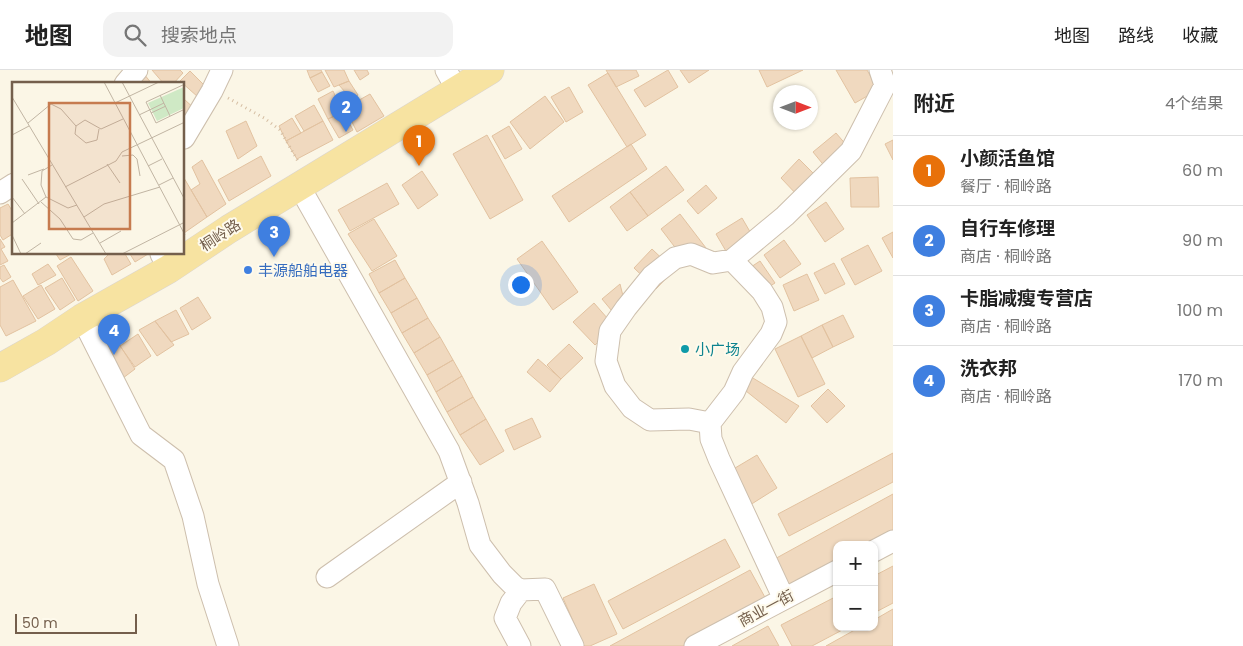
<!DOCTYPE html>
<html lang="zh">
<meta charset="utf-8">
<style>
:root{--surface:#fff;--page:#f2f2f2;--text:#222;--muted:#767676;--line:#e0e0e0;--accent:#0b8043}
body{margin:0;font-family:Poppins,"Noto Sans SC",sans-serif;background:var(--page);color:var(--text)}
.controls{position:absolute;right:15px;bottom:15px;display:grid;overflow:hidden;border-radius:10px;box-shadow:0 1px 4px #0004}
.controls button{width:45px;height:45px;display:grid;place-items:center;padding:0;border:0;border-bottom:1px solid var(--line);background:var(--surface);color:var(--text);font:25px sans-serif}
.compass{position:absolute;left:773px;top:15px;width:45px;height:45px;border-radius:50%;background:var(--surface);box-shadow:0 1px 4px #0004;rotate:90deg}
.scale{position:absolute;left:15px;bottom:12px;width:122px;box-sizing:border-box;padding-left:5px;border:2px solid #745f4c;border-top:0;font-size:14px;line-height:18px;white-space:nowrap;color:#745f4c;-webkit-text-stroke:4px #fefaec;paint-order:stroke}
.you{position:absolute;left:520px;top:214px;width:18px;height:18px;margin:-12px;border:4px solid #fff;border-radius:50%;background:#1a73e8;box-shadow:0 0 0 8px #1a73e833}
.badge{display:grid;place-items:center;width:32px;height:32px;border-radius:50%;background:var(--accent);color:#fff;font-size:16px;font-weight:700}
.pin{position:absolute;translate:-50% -41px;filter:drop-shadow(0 1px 2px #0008)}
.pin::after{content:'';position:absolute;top:26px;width:18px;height:15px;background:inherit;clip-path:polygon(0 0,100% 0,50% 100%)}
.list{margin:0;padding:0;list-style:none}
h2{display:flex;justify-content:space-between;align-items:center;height:65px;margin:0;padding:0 20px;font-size:21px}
h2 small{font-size:16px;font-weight:400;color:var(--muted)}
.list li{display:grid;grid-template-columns:32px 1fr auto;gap:15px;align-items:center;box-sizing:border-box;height:70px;padding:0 20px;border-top:1px solid var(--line)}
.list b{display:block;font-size:19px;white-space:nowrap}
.list p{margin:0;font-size:16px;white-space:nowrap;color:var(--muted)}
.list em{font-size:16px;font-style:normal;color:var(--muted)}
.icon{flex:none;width:28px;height:28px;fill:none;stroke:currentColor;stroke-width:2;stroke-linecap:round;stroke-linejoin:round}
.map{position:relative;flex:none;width:893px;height:576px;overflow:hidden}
header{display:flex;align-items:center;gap:30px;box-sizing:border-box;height:70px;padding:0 25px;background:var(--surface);border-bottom:1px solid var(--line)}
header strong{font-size:24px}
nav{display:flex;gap:28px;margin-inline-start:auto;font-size:18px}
.search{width:350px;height:45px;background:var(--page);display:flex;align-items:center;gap:12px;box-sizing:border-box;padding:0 18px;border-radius:15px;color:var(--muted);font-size:19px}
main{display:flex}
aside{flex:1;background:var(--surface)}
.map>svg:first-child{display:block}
.building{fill:#f0d9bf;stroke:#e2c2a0}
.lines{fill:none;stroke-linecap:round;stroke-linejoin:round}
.minor-casing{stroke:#cdbfad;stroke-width:23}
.major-casing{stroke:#dbd5d0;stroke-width:29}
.path{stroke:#d5bda2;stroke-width:3;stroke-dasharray:1 4;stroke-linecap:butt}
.minor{stroke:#fff;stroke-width:21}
.major{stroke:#f7e3a1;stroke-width:28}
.shop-dot{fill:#3f7fe0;stroke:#fefaec;stroke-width:2}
.culture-dot{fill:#0f9aa8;stroke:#fefaec;stroke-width:2}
.labels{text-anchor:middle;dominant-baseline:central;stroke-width:4;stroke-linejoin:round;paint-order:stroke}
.street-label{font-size:15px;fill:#745f4c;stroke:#fefaec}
.shop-label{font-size:15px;fill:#366cbe;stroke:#fefaec;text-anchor:start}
.culture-label{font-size:15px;fill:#0d838f;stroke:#fefaec;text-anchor:start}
.inset-road{fill:none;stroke:#c1b5a3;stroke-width:1}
.view{fill:#c67b4f;fill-opacity:0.15;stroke:#c67b4f;stroke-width:2.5}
.inset-edge{fill:none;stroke:#745f4c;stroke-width:2.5}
</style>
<header>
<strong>地图</strong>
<div class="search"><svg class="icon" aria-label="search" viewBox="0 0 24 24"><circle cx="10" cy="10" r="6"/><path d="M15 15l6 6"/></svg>搜索地点</div>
<nav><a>地图</a><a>路线</a><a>收藏</a></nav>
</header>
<main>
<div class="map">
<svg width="893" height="576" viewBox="0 0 893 576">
<rect width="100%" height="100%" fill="#fbf6e6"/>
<path class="building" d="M152 0H180L183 3 173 14H164Z
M307 0H321L322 2 310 8Z
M325 0H344L349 11 334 17Z
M354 0H367L369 4 360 10Z
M606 0H636L639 6 616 17Z
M668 0 678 17 645 37 634 20Z
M680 0H709L689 13Z
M759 0H803L767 17Z
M836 0H867L878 20 855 33Z
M190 1 206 17 198 27 180 11Z
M322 2 330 16 318 22 310 8Z
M608 3 646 65 627 77 588 15Z
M144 4 152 14H135Z
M349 11 358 25 352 30 339 15Z
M569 17 583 42 566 52 551 27Z
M333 21 343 42 328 49 318 29Z
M370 24 384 46 357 62 345 38Z
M545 26 564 52 530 79 510 52Z
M184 29 197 41 184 48Z
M314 35 323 51 304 61 295 46Z
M343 42 353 60 339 68 328 49Z
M292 48 301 63 286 71 279 56Z
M246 51 257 76 238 89 226 61Z
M323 51 333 70 297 89 286 71Z
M509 56 522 79 505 89 492 66Z
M836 63 854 84 831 104 813 82Z
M487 65 523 130 490 149 453 84Z
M893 70V90L885 74Z
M631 74 647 99 569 152 552 126Z
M261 86 271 106 229 131 218 110Z
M799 89 818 108 799 127 781 108Z
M202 90 226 134 207 147 191 120 200 114 192 97Z
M666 96 684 120 648 146 630 122Z
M422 101 438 125 418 139 402 115Z
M878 107 879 137H851L850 108Z
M184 108 207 147 184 163Z
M387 113 399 134 350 161 338 140Z
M706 115 717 128 698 144 687 131Z
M630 122 648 146 627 161 610 137Z
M826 132 844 159 825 172 807 145Z
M8 134 14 144V163L3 170 0 165V138Z
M680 144 706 178 687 193 661 159Z
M742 148 756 172 730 188 716 164Z
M374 149 397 186 372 201 348 164Z
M893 162V188L882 168Z
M0 169 5 177 1 179 8 191 0 195Z
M784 170 801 194 780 208 764 185Z
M542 171 578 222 553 240 517 189Z
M868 175 882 201 855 215 841 189Z
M652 179 674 200 656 219 634 198Z
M56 184H71L60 190Z
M109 184H125L131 194 112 205 104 189Z
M130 184H148L135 192Z
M71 187 93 221 78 231 57 196Z
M395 190 405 208 379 223 369 204Z
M760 191 775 213 756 225 742 203Z
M834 193 845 214 825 224 814 203Z
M48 194 56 205 38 215 32 204Z
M4 195 11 207 3 212 0 208V197Z
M807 204 819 230 794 241 783 215Z
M62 208 75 230 60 240 45 218Z
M405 208 417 228 391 243 379 223Z
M13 210 36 251 6 266 0 255V217Z
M620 214 626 238 621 252 602 229Z
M41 215 55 239 38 249 23 226Z
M198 227 211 248 192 260 180 238Z
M417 228 428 248 402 263 391 243Z
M594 233 615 257 595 275 573 252Z
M176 240 189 264 171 272 155 251Z
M843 245 854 267 833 277 822 255Z
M428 248 440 267 414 283 402 263Z
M155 251 174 275 157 286 139 260Z
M822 255 833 277 812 288 801 266Z
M138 264 151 286 135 297 120 276Z
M801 266 825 314 798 327 775 279Z
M440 267 453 290 427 305 414 283Z
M119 274 135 299 115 314 101 285Z
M569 274 583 288 561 309 547 295Z
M538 289 561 309 550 322 527 302Z
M453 290 462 306 436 322 427 305Z
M743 302 799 336 786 353 746 321Z
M462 306 473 327 447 342 436 322Z
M828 319 845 336 827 353 811 336Z
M473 327 486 349 460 365 447 342Z
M532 348 541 367 514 380 505 360Z
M486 349 504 381 480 395 460 365Z
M893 383V412L789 466 778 444Z
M757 385 777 418 750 435 730 401Z
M893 424V463L871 475H837V494L787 521 771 491Z
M725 469 740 497 623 559 608 531Z
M893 496V533L874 543V506Z
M750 500 767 531 684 576H610Z
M594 514 617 564 590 576H584L563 528Z
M837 526V557H848L812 576H792L781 555Z
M893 539V576H826L860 557H874V550Z
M768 556 779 576H732Z"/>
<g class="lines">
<defs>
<path id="minor" d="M446 0 457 20
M125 14 137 0
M184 68 212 21 222 0
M299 116 449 381 468 433 480 475 502 504 515 517 521 520 545 519 573 576
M0 123 14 114
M161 184 169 199
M82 248 141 365 174 390 193 446 208 514 228 576
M710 353 689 349 650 350 632 338 615 316 606 291 610 261 626 238 652 206 675 188 691 184 713 193 732 190
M874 481 893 471
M327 507 461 412
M784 529 719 389 711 369 710 353 734 322 743 302 771 264 776 252 772 237 762 221 732 190 785 146 851 81 885 15 880 0
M520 576 505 548 511 533 521 520
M695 576 837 501"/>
<path id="major" d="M0 298 46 272 82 248 169 199 229 159 490 0"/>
</defs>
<use href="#minor" class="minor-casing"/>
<use href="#major" class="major-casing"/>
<path class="path" d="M228 28 264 48 280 60 299 93"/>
<use href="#minor" class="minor"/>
<use href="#major" class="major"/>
</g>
<circle class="shop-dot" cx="248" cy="200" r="5"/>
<circle class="culture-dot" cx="685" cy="279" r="5"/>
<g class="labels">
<g class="street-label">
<text transform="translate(220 165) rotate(-33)">桐岭路</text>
<text transform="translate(766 538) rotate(-28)">商业一街</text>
</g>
<g class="shop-label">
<text x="258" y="200">丰源船舶电器</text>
</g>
<g class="culture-label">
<text x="695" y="279">小广场</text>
</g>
</g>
<g transform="translate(12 12)">
<rect width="172" height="172" fill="#fbf6e6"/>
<path d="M172 5V26L145 39 136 21Z" fill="#cfe9c5"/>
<path class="inset-road" d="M92 0 173 153M110 0 173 118M173 2 134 20 144 41 173 27M148 13 158 34M0 15 94 172M103 21 147 0M139 31 154 24M127 33 152 21M16 41 39 22 49 27 64 44 73 38 89 47 111 37M64 44 63 52 74 61 85 58 87 47M0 53 17 44M110 74 121 73 125 77 128 94M95 82 108 101M136 84 150 77M16 93 32 87M10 97 27 122M147 103 161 96M53 105 104 79 110 70 173 40M0 115 13 132M34 115 56 126 65 123M29 120 48 137 61 157 69 158 81 151M72 135 92 122 148 105M0 141 34 115 29 103 30 89 40 83M0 153 9 172M88 161 109 149M13 172 29 161M110 172 173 140"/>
<path class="view" d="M37 21H118V147H37Z"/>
<rect width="172" height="172" class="inset-edge"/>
</g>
</svg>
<div class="controls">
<button>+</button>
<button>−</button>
</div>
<svg class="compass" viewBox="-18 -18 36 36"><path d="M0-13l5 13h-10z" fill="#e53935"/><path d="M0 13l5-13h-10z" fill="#767676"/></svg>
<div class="scale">50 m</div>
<div class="you"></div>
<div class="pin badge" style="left:419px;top:96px;background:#e8710a">1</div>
<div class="pin badge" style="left:346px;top:62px;background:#3f7fe0">2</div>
<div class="pin badge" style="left:274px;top:187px;background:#3f7fe0">3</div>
<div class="pin badge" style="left:114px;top:285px;background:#3f7fe0">4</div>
</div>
<aside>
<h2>附近<small>4个结果</small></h2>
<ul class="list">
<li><span class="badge" style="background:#e8710a">1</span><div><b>小颜活鱼馆</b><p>餐厅 · 桐岭路</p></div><em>60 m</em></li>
<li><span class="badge" style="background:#3f7fe0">2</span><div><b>自行车修理</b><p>商店 · 桐岭路</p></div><em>90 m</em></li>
<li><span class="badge" style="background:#3f7fe0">3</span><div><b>卡脂减瘦专营店</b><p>商店 · 桐岭路</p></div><em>100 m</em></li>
<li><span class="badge" style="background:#3f7fe0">4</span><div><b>洗衣邦</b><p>商店 · 桐岭路</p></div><em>170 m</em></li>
</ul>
</aside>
</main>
